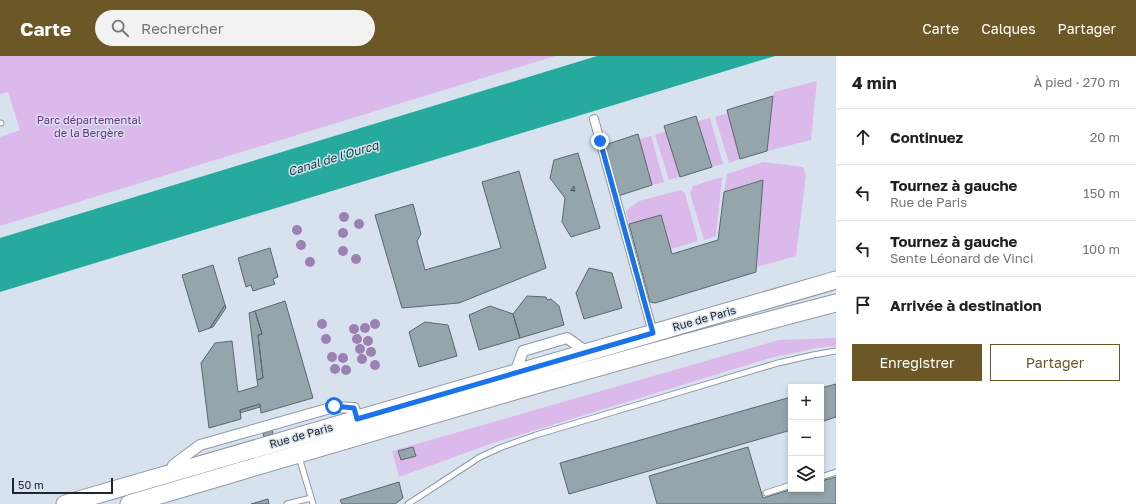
<!DOCTYPE html>
<html lang="fr">
<meta charset="utf-8">
<style>
:root{--surface:#fff;--page:#f2f2f2;--text:#202124;--muted:#757577;--line:#e0e0e0;--accent:#6c5827}
body{margin:0;font-family:"Golos Text",sans-serif;background:var(--page);color:var(--text)}
.controls{position:absolute;right:12px;bottom:12px;display:grid;overflow:hidden;border-radius:0px;box-shadow:0 2px 6px #0003}
.controls button{width:36px;height:36px;display:grid;place-items:center;padding:0;border:0;border-bottom:1px solid var(--line);background:var(--surface);color:var(--text);font:20px sans-serif}
.scale{position:absolute;left:12px;bottom:10px;width:101px;box-sizing:border-box;padding-left:4px;border:2px solid #21262a;border-top:0;font-size:11px;line-height:14px;white-space:nowrap;color:#21262a;-webkit-text-stroke:3px #d7e2ee;paint-order:stroke}
.stop{position:absolute;width:12px;height:12px;margin:-9px;border:3px solid #1a73e8;border-radius:50%;background:#fff}
.stop.end{background:#1a73e8;border-color:#fff;box-shadow:0 1px 4px #0008}
.list{margin:0;padding:0;list-style:none}
h2{display:flex;justify-content:space-between;align-items:center;height:52px;margin:0;padding:0 16px;font-size:17px}
h2 small{font-size:13px;font-weight:400;color:var(--muted)}
.list li{display:grid;grid-template-columns:26px 1fr auto;gap:12px;align-items:center;box-sizing:border-box;height:56px;padding:0 16px;border-top:1px solid var(--line)}
.list b{display:block;font-size:15px;white-space:nowrap}
.list p{margin:0;font-size:13px;white-space:nowrap;color:var(--muted)}
.list em{font-size:13px;font-style:normal;color:var(--muted)}
.actions{display:flex;gap:8px;padding:12px 16px}
.actions a{flex:1;padding:9px 0;border:1px solid var(--accent);border-radius:0px;text-align:center;font-size:14px;color:var(--accent)}
.actions .main{background:var(--accent);color:#fff}
.icon{flex:none;width:22px;height:22px;fill:none;stroke:currentColor;stroke-width:2;stroke-linecap:round;stroke-linejoin:round}
.map{position:relative;flex:none;width:836px;height:448px;overflow:hidden}
header{display:flex;align-items:center;gap:24px;box-sizing:border-box;height:56px;padding:0 20px;background:var(--accent);color:#fff}
header strong{font-size:19px}
nav{display:flex;gap:22px;margin-inline-start:auto;font-size:14px}
.search{width:280px;height:36px;background:var(--page);display:flex;align-items:center;gap:10px;box-sizing:border-box;padding:0 14px;border-radius:22px;color:var(--muted);font-size:15px}
main{display:flex}
aside{flex:1;background:var(--surface)}
.map>svg:first-child{display:block}
.green{fill:#dcb9eb}
.water{fill:#27aa9e}
.building{fill:#94a5ab;stroke:#59696e}
.lines{fill:none;stroke-linecap:round;stroke-linejoin:round}
.service-casing{stroke:#8e99a4;stroke-width:7}
.pedestrian-casing{stroke:#8e99a4;stroke-width:10}
.minor-casing{stroke:#8e99a4;stroke-width:12}
.primary-casing{stroke:#8e99a4;stroke-width:19}
.service{stroke:#fff;stroke-width:5}
.pedestrian{stroke:#fff;stroke-width:8}
.minor{stroke:#fff;stroke-width:10}
.primary{stroke:#fff;stroke-width:17}
.tree{fill:#9c81b3}
.route{stroke:#1a73e8;stroke-width:5}
.labels{text-anchor:middle;dominant-baseline:central;stroke-width:3;stroke-linejoin:round;paint-order:stroke}
.number-label{font-size:9px;fill:#3e464a}
.park-label{font-size:11px;fill:#6c3182;stroke:#d7e2ee}
.street-label{font-size:11px;fill:#21262a;stroke:#d7e2ee}
.water-label{font-size:12px;font-style:italic;fill:#08413c;stroke:#d7e2ee}
</style>
<header>
<strong>Carte</strong>
<div class="search"><svg class="icon" aria-label="search" viewBox="0 0 24 24"><circle cx="10" cy="10" r="6"/><path d="M15 15l6 6"/></svg>Rechercher</div>
<nav><a>Carte</a><a>Calques</a><a>Partager</a></nav>
</header>
<main>
<div class="map">
<svg width="836" height="448" viewBox="0 0 836 448">
<rect width="100%" height="100%" fill="#d7e2ee"/>
<path class="green" d="M0 0H555L0 170V81L20 74 8 36 0 38Z
M817 25 811 84 767 95 774 36Z
M728 57 740 103 729 107 715 61Z
M710 62 723 108 712 111 698 65Z
M666 75 680 121 669 124 655 79Z
M651 80 664 126 652 129 639 83Z
M763 106 803 111 806 119 796 200 757 211 763 124 724 136 727 118Z
M722 121 716 180 704 184 690 137 693 130Z
M681 134 685 137 698 185 671 193 661 159 629 168 626 155 639 145Z
M836 282V290L816 292 770 302 490 388 399 421 392 395 779 284Z"/>
<path class="water" d="M597 0H775L0 236V182Z"/>
<path class="building" d="M773 40 767 95 740 103 727 54Z
M696 60 712 111 680 121 664 70Z
M638 78 652 129 618 140 605 89Z
M578 97 600 172 571 181 562 166 565 142 550 122 554 104Z
M519 115 546 212 459 247 402 252 375 159 413 148 421 178 417 185 425 214 501 192 482 126Z
M763 124 756 216 655 247 650 246 629 168 661 159 672 198 718 184 724 136Z
M270 192 278 221 273 223 275 228 253 235 251 229 246 231 238 202Z
M213 209 225 249 210 272 199 276 182 219Z
M589 212 612 217 622 252 584 263 576 237Z
M527 240 546 241 547 244 551 243 559 250 564 269 520 282 513 258Z
M285 245 313 342 261 357 260 348 240 354 241 363 209 372 201 307 215 287 232 285 238 336 258 330 257 324 263 322 258 279 262 278 255 255Z
M225 249 226 252 213 271 210 272Z
M490 250 513 258 520 282 479 294 469 259Z
M255 255 262 278 258 279 263 322 257 324 249 257Z
M425 266 448 269 457 300 419 311 409 276Z
M836 328V361L821 366V332Z
M791 341V374L569 438 560 407Z
M260 348V351L240 357V354Z
M272 374 273 378 264 381 263 377Z
M413 391 416 400 401 404 398 395Z
M748 391 763 442 793 433H821V425L836 421V448H657L649 420Z
M399 426 403 442 395 448H342L340 444Z
M268 443 269 448H251Z"/>
<g class="lines">
<defs>
<path id="service" d="M0 67H1
M299 401 313 448
M821 421 836 416
M766 437 791 429
M287 448 311 442
M408 448 480 401 502 391 536 379 778 307 813 299 836 295"/>
<path id="pedestrian" d="M594 63 653 277"/>
<path id="minor" d="M515 317 523 295 567 282 587 296
M173 409 200 389 334 351 354 352 357 363"/>
<path id="primary" d="M65 448 836 224
M129 448C364 379 599 308 836 247"/>
</defs>
<use href="#service" class="service-casing"/>
<use href="#pedestrian" class="pedestrian-casing"/>
<use href="#minor" class="minor-casing"/>
<use href="#primary" class="primary-casing"/>
<use href="#service" class="service"/>
<use href="#pedestrian" class="pedestrian"/>
<use href="#minor" class="minor"/>
<use href="#primary" class="primary"/>
</g>
<g class="tree">
<circle cx="344" cy="161" r="5"/>
<circle cx="359" cy="168" r="5"/>
<circle cx="297" cy="174" r="5"/>
<circle cx="343" cy="177" r="5"/>
<circle cx="301" cy="189" r="5"/>
<circle cx="343" cy="195" r="5"/>
<circle cx="356" cy="203" r="5"/>
<circle cx="310" cy="206" r="5"/>
<circle cx="322" cy="268" r="5"/>
<circle cx="375" cy="268" r="5"/>
<circle cx="365" cy="272" r="5"/>
<circle cx="354" cy="273" r="5"/>
<circle cx="326" cy="283" r="5"/>
<circle cx="357" cy="283" r="5"/>
<circle cx="368" cy="285" r="5"/>
<circle cx="360" cy="293" r="5"/>
<circle cx="371" cy="296" r="5"/>
<circle cx="332" cy="301" r="5"/>
<circle cx="343" cy="302" r="5"/>
<circle cx="362" cy="303" r="5"/>
<circle cx="375" cy="309" r="5"/>
<circle cx="335" cy="313" r="5"/>
<circle cx="346" cy="314" r="5"/>
</g>
<g class="lines">
<path class="route" d="M334 350 354 352 357 363 653 277 600 85"/>
</g>
<g class="labels">
<g class="number-label">
<text x="573" y="132">4</text>
</g>
<g class="park-label">
<text x="89" y="63">Parc départemental<tspan x="89" dy="13">de la Bergère</tspan></text>
</g>
<g class="street-label">
<text transform="translate(704 262) rotate(-16)">Rue de Paris</text>
<text transform="translate(301 379) rotate(-16)">Rue de Paris</text>
</g>
<g class="water-label">
<text transform="translate(333 102) rotate(-17)">Canal de l'Ourcq</text>
</g>
</g>
</svg>
<div class="controls">
<button>+</button>
<button>−</button>
<button><svg class="icon" aria-label="layers" viewBox="0 0 24 24"><path d="M12 4l9 5-9 5-9-5zM3 14l9 5 9-5"/></svg></button>
</div>
<div class="scale">50 m</div>
<div class="stop" style="left:334px;top:350px"></div>
<div class="stop end" style="left:600px;top:85px"></div>
</div>
<aside>
<h2>4 min<small>À pied · 270 m</small></h2>
<ul class="list">
<li><svg class="icon" aria-label="ahead" viewBox="0 0 24 24"><path d="M12 20V5M6 11l6-6 6 6"/></svg><div><b>Continuez</b></div><em>20 m</em></li>
<li><svg class="icon" aria-label="left" viewBox="0 0 24 24"><path d="M17 20v-9H6M10 6l-5 5 5 5"/></svg><div><b>Tournez à gauche</b><p>Rue de Paris</p></div><em>150 m</em></li>
<li><svg class="icon" aria-label="left" viewBox="0 0 24 24"><path d="M17 20v-9H6M10 6l-5 5 5 5"/></svg><div><b>Tournez à gauche</b><p>Sente Léonard de Vinci</p></div><em>100 m</em></li>
<li><svg class="icon" aria-label="arrive" viewBox="0 0 24 24"><path d="M6 21V4h12l-3 4 3 4H6"/></svg><div><b>Arrivée à destination</b></div></li>
</ul>
<div class="actions"><a class="main">Enregistrer</a><a>Partager</a></div>
</aside>
</main>
